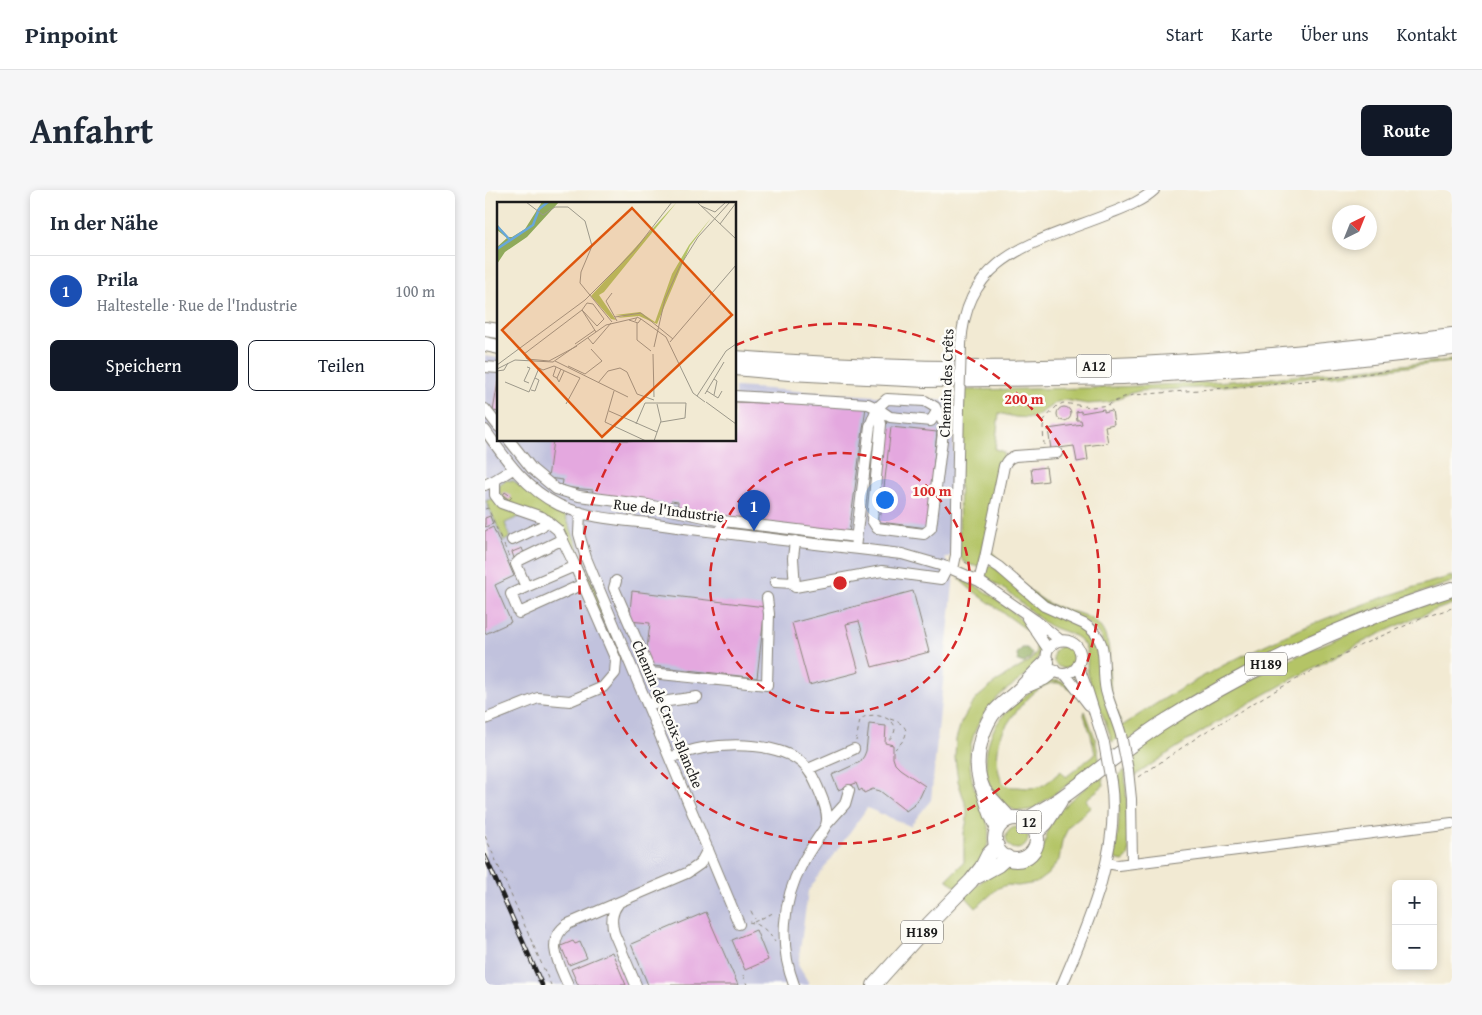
<!DOCTYPE html>
<html lang="de">
<meta charset="utf-8">
<style>
:root{--surface:#fff;--page:#f6f6f7;--text:#1f2937;--muted:#747a83;--line:#e0e1e3;--accent:#111827}
body{margin:0;font-family:"Gentium Book Plus",serif;background:var(--page);color:var(--text)}
.controls{position:absolute;right:15px;bottom:15px;display:grid;overflow:hidden;border-radius:8px;box-shadow:0 2px 8px #0003}
.controls button{width:45px;height:45px;display:grid;place-items:center;padding:0;border:0;border-bottom:1px solid var(--line);background:var(--surface);color:var(--text);font:25px sans-serif}
.compass{position:absolute;left:847px;top:15px;width:45px;height:45px;border-radius:50%;background:var(--surface);box-shadow:0 2px 8px #0003;rotate:43deg}
.you{position:absolute;left:399px;top:309px;width:18px;height:18px;margin:-12px;border:4px solid #fff;border-radius:50%;background:#1a73e8;box-shadow:0 0 0 8px #1a73e833}
.badge{display:grid;place-items:center;width:32px;height:32px;border-radius:50%;background:var(--accent);color:#fff;font-size:16px;font-weight:700}
.pin{position:absolute;translate:-50% -41px;filter:drop-shadow(0 1px 2px #0008)}
.pin::after{content:'';position:absolute;top:26px;width:18px;height:15px;background:inherit;clip-path:polygon(0 0,100% 0,50% 100%)}
.list{margin:0;padding:0;list-style:none}
h2{display:flex;justify-content:space-between;align-items:center;height:65px;margin:0;padding:0 20px;font-size:21px}
h2 small{font-size:16px;font-weight:400;color:var(--muted)}
.list li{display:grid;grid-template-columns:32px 1fr auto;gap:15px;align-items:center;box-sizing:border-box;height:70px;padding:0 20px;border-top:1px solid var(--line)}
.list b{display:block;font-size:19px;white-space:nowrap}
.list p{margin:0;font-size:16px;white-space:nowrap;color:var(--muted)}
.list em{font-size:16px;font-style:normal;color:var(--muted)}
.actions{display:flex;gap:10px;padding:15px 20px}
.actions a{flex:1;padding:11px 0;border:1px solid var(--accent);border-radius:8px;text-align:center;font-size:18px;color:var(--accent)}
.actions .main{background:var(--accent);color:#fff}
.map{position:relative;flex:none;width:967px;height:795px;overflow:hidden;border-radius:8px}
header{display:flex;align-items:center;gap:30px;box-sizing:border-box;height:70px;padding:0 25px;background:var(--surface);border-bottom:1px solid var(--line)}
header strong{font-size:24px}
nav{display:flex;gap:28px;margin-inline-start:auto;font-size:18px}
.intro{display:flex;align-items:center;justify-content:space-between;box-sizing:border-box;height:120px;padding:0 30px}
h1{margin:0;font-size:35px}
.button{padding:12px 22px;border-radius:8px;background:var(--accent);color:#fff;font-size:18px;font-weight:700}
main{display:flex;gap:30px;padding:0 30px}
aside{flex:1;background:var(--surface);border-radius:8px;box-shadow:0 2px 8px #0003}
.map>svg:first-child{display:block}
.industrial{fill:#c1c2dd}
.green{fill:#b4c466;stroke:#687041}
.forest{fill:#8faa5b;stroke:#56633c}
.building{fill:#e4a8df}
.lines{fill:none;stroke-linecap:round;stroke-linejoin:round}
.minor-casing{stroke:#878378;stroke-width:12}
.highway-casing{stroke:#878378;stroke-width:16}
.path{stroke:#878378;stroke-width:1;stroke-dasharray:4 4;stroke-linecap:butt}
.minor{stroke:#fff;stroke-width:10}
.highway{stroke:#fff;stroke-width:14}
.rail-casing{stroke:#1c1c1c;stroke-width:4.5}
.rail{stroke:#fdfcf7;stroke-width:2.5;stroke-dasharray:8;stroke-linecap:butt}
.minor-bridge-casing{stroke:#878378;stroke-width:12;stroke-linecap:butt}
.minor-bridge{stroke:#fff;stroke-width:10}
.ring{fill:none;stroke:#d62828;stroke-width:2.5;stroke-dasharray:9 6}
.labels{text-anchor:middle;dominant-baseline:central;stroke-width:5;stroke-linejoin:round;paint-order:stroke}
.shield{fill:#fdfcf7;stroke:#605f5e;stroke-width:1}
.shield-label{font-size:14px;font-weight:bold;fill:#1c1c1c}
.street-label{font-size:15px;fill:#1c1c1c;stroke:#fdfcf7}
.inset-river{fill:none;stroke:#68a7db;stroke-width:2.5}
.inset-road{fill:none;stroke:#9c988a;stroke-width:1}
.view{fill:#de560d;fill-opacity:0.15;stroke:#de560d;stroke-width:2.5}
.inset-edge{fill:none;stroke:#1c1c1c;stroke-width:2.5}
.centre{fill:#d62828;stroke:#fdfcf7;stroke-width:2.5}
.ring-label{font-size:15px;text-anchor:middle;font-weight:bold;fill:#d62828;stroke:#fdfcf7;stroke-width:5;stroke-linejoin:round;paint-order:stroke}
</style>
<header>
<strong>Pinpoint</strong>
<nav><a>Start</a><a>Karte</a><a>Über uns</a><a>Kontakt</a></nav>
</header>
<div class="intro"><h1>Anfahrt</h1><a class="button">Route</a></div>
<main>
<aside>
<h2>In der Nähe<small></small></h2>
<ul class="list">
<li><span class="badge" style="background:#1a4fb4">1</span><div><b>Prila</b><p>Haltestelle · Rue de l'Industrie</p></div><em>100 m</em></li>
</ul>
<div class="actions"><a class="main">Speichern</a><a>Teilen</a></div>
</aside>
<div class="map">
<svg width="967" height="795" viewBox="0 0 967 795">
<rect width="100%" height="100%" fill="#fdfcf7"/>
<filter id="ink" filterUnits="userSpaceOnUse"><feTurbulence type="fractalNoise" baseFrequency=".02" numOctaves="2"/><feDisplacementMap in="SourceGraphic" scale="10" xChannelSelector="R" yChannelSelector="G"/><feConvolveMatrix kernelMatrix="1 2 1 2 8 2 1 2 1" color-interpolation-filters="sRGB"/></filter>
<filter id="wash" filterUnits="userSpaceOnUse"><feTurbulence type="fractalNoise" baseFrequency=".0096" numOctaves="4" result="noise"/><feDisplacementMap in="SourceGraphic" scale="20" xChannelSelector="R" yChannelSelector="G"/><feGaussianBlur stdDeviation="1.12" result="paint"/><feColorMatrix in="noise" values="0 0 0 0 0 0 0 0 0 0 0 0 0 0 0 0 0 1.4 0 .05"/><feComposite in="paint" operator="in"/></filter>
<g filter="url(#wash)">
<rect width="100%" height="100%" fill="#f2ead3"/>
<path class="industrial" d="M0 166 14 168V250H250V197L467 211 470 284 467 362 465 366 460 369 469 384 446 610 425 636 382 618 323 701 313 775 325 795H0Z"/>
<path class="green" d="M967 170V172L792 191 730 197 655 201 643 204 625 212 617 213 602 214 580 210 572 212 548 228 530 227 514 223 510 259 519 262 518 270 494 376C485 376 477 373 474 364L475 252 480 200 608 198 696 194 777 189Z
M21 290 29 291C44 305 60 315 79 323L132 450 128 455 79 343 17 308 14 301 15 294Z
M8 308C15 321 25 321 38 325L20 333 25 348 19 351 1 311Z
M504 359C520 376 542 403 563 413 582 423 608 421 619 443 627 458 623 476 625 492 626 507 633 522 637 536 738 467 850 419 967 386V392C851 430 739 480 641 553 640 548 639 542 637 538 632 523 624 510 622 494 619 476 624 457 612 442 600 426 578 425 562 415 543 403 526 385 509 370L504 363Z
M507 376 609 444 633 548 627 552C621 529 608 506 603 484 600 471 607 463 596 451 587 441 570 441 559 432 548 424 538 414 527 405 519 399 510 393 502 388 500 383 500 381 503 377Z
M473 388C496 395 552 434 554 458 556 481 529 492 514 506 503 517 493 531 488 547 482 565 485 586 491 603 498 625 510 638 500 662 494 675 481 686 471 697L462 689 479 672V643L482 630V619L473 591 470 568 471 549 476 533 485 517 492 508 511 492 545 471 551 463V454L542 440 484 398Z
M967 406V414C915 432 867 457 819 483 759 515 702 549 647 588L643 565C683 538 724 511 766 489 830 455 898 429 967 406Z
M568 467a11 11 0 1 1 22 0a11 11 0 1 1-22 0Z
M564 490C574 490 580 492 588 498L586 500C582 497 578 494 573 493 553 489 520 532 515 549 512 561 511 574 515 586 516 590 518 594 521 596 524 597 529 597 532 597 557 600 558 596 576 581L581 587 610 564 606 545 599 525 600 521 610 548 615 572 548 619C531 623 527 621 514 609 512 606 508 603 506 601 506 600 504 594 504 593 498 572 501 549 514 531 527 513 546 501 564 490Z
M640 580 644 664 642 668 638 671 630 669C629 660 632 651 633 641 635 623 634 604 633 585Z
M617 585 619 595 600 610 606 617 584 636 577 651 574 670 563 684 551 693 533 696 522 695 513 698 491 718 480 706C491 696 503 684 517 679 530 674 537 679 549 670 561 661 559 647 565 636 575 615 599 599 617 585Z
M521 648a11 11 0 1 1 22 0a11 11 0 1 1-22 0Z"/>
<path class="forest" d="M537 458H542L547 464 545 469 539 473 533 471 532 464Z"/>
<g id="blocks">
<path class="building" d="M13 192H14V222L8 221Z
M250 212 381 217 364 343 192 321 193 312 186 311 185 314 107 304 108 300 77 297 78 290 63 288 68 250H250Z
M572 224a7 7 0 1 1 14 0a7 7 0 1 1-14 0Z
M619 219V222L627 220 629 234 620 236 623 253 601 256 603 270 592 272 589 256 566 259 563 239 597 234 596 230H592L591 222 596 221V223Z
M406 237 452 242 442 338 395 332Z
M561 277 563 291 548 293 546 279Z
M20 302 27 307 24 310 18 305Z
M5 326 8 334 0 337V328Z
M8 337 29 386 10 395 26 432 0 444V341Z
M37 358 39 363 29 368 27 362Z
M147 401 280 417 272 488 160 475 165 433 144 431Z
M428 401 444 462 387 477 374 431 361 434 374 482 324 495 307 433Z
M384 534 401 536 400 553 408 555V568L410 574 415 579 440 596 435 607 429 615 421 621 395 601 388 599 379 603 377 599 374 601 371 593 353 600 347 585 375 572 379 566 381 561Z
M221 722 253 795H163L146 754Z
M271 740 283 770 260 780 247 750Z
M88 751 90 754 95 752 102 768 84 775 76 756Z
M127 762 141 795H113L112 793 108 795H93L86 779Z"/>
</g>
</g>
<g filter="url(#ink)">
<use href="#blocks" fill-opacity="0" stroke="#878378" stroke-width="1"/>
<g class="lines">
<defs>
<path id="minor" d="M476 154C481 62 555 52 626 23 641 17 657 11 669 0
M0 177 14 178
M250 206 383 214 392 218 385 236 370 358
M402 209 440 211 450 217 459 234 446 338 439 344 392 338 387 330 396 234 392 218Z
M392 218 405 227 446 231 452 221
M0 219 14 237
M0 240C21 270 41 299 74 315 104 329 140 330 171 334 253 346 335 354 417 364L462 377 494 391 550 430 575 450
M24 250 47 279 71 299 94 306 163 315 238 331 236 342
M0 295 10 290 28 279
M95 322 94 344 101 368 254 734
M238 331 371 347
M78 349 35 370 31 374 41 397 90 376
M27 350 57 336 62 330
M310 351 308 368 310 397 397 381 456 389 462 377
M500 368 514 377 559 416 599 434C627 451 615 474 621 501 625 516 632 530 636 545
M468 379 471 365 474 217
M131 391 129 398 166 483 282 495 284 424 282 408
M494 391 500 368 519 276C522 270 524 268 530 266L572 263
M290 392 309 393
M41 397 26 404 34 423 98 394
M542 428 563 459C554 482 585 494 594 473 602 454 576 441 563 459
M593 475 603 502 619 553
M580 484 604 515
M162 514 212 507
M0 529 53 508 85 511 118 497 130 483 131 470 90 376 73 340 57 327 16 313 10 305V290
M185 568C195 564 206 560 218 558 247 553 293 553 317 573 325 580 329 589 333 598 337 608 345 624 341 635 340 638 337 642 335 645 329 654 322 664 317 674 297 711 294 756 309 795
M323 579 369 559
M643 580 646 609 647 673
M342 634 360 614 364 600
M621 673 633 675 967 633
M133 714C126 723 126 732 129 743L151 795
M83 795C74 774 59 750 83 734L202 683 215 674 223 659
M577 795C603 734 636 660 626 592"/>
<path id="highway" d="M0 139 14 141
M0 154 14 157
M250 168C320 173 391 177 462 178 631 179 799 168 967 145
M250 178 304 183 441 190 638 187 816 175 967 158
M540 496 559 488 568 481
M499 601 524 628
M510 649a21 21 0 1 1 42 0a21 21 0 1 1-42 0Z
M541 630C553 622 567 615 579 606 612 582 642 556 676 534 767 476 864 431 967 399
M512 637C506 626 503 615 499 602 498 598 496 595 495 591 489 570 495 544 507 525 516 513 528 507 538 496 546 488 553 479 562 472
M551 643 561 633 575 611
M493 686 513 675 522 667
M389 795 443 735 486 691 497 677 503 665 512 656"/>
</defs>
<use href="#minor" class="minor-casing"/>
<use href="#highway" class="highway-casing"/>
<path class="path" d="M559 255 558 237 559 230 572 216 578 213 606 217 616 216 623 215 639 207 649 205 792 194 904 181
M0 319 3 318 17 351
M19 355 24 367
M480 372 487 376
M405 529C426 535 425 546 410 559
M371 551 375 530C378 528 378 527 382 526 391 523 415 529 409 543 408 546 405 548 404 550
M654 587 717 544 782 505 876 455 940 427 967 418
M0 646 66 795
M266 721 270 729
M264 732C276 734 284 742 290 752
M269 732 290 722
M258 785 262 795"/>
<use href="#minor" class="minor"/>
<use href="#highway" class="highway"/>
<defs>
<path id="rail" d="M0 666 57 795"/>
</defs>
<use href="#rail" class="rail-casing"/>
<use href="#rail" class="rail"/>
<defs>
<path id="minor-bridge" d="M474 217 476 154
M636 545 643 580
M619 553 626 592"/>
</defs>
<use href="#minor-bridge" class="minor-bridge-casing"/>
<use href="#minor-bridge" class="minor-bridge"/>
</g>
</g>
<g class="ring">
<circle cx="355" cy="393" r="130"/>
<path d="M251 155A260 260 0 1 1 137 251"/>
</g>
<g class="labels">
<g class="shield">
<rect x="591.5" y="164.5" width="35" height="23" rx="4"/>
<rect x="760" y="462.5" width="42" height="23" rx="4"/>
<rect x="531.5" y="620.5" width="25" height="23" rx="4"/>
<rect x="416" y="730.5" width="42" height="23" rx="4"/>
</g>
<g class="shield-label">
<text x="609" y="176">A12</text>
<text x="781" y="474">H189</text>
<text x="544" y="632">12</text>
<text x="437" y="742">H189</text>
</g>
<g class="street-label">
<text transform="translate(461 193) rotate(-88)">Chemin des Crêts</text>
<text transform="translate(184 320) rotate(7)">Rue de l'Industrie</text>
<text transform="translate(183 524) rotate(67)">Chemin de Croix-Blanche</text>
</g>
</g>
<g transform="translate(12 12)">
<rect width="239" height="239" fill="#f2ead3"/>
<path d="M180 0 107 90 102 93 119 118 114 117 94 94ZM214 16 193 44 160 122 142 114 120 116 127 114 118 113 143 110 158 120 175 72 192 43Z" fill="#b4c466"/>
<path d="M45 0H62L30 35 8 50 0 62V45L10 36 0 28V22L11 35H15L28 27Z" fill="#8faa5b"/>
<path class="inset-river" d="M0 24 13 38M0 47 36 23 42 7 51 0"/>
<path class="inset-road" d="M29 0 46 13 58 5H71L88 19 95 44 84 70 83 81 115 120M200 0 239 37M204 4 218 10 229 0M223 22 239 1M115 91 109 99 120 119M90 101 96 102 107 117 100 124 85 108ZM118 115 144 111 176 137M144 117 169 135 196 191 208 200M132 118 141 121 144 117 140 115 138 119M140 121V138L154 149M91 136 96 142 114 121M173 140 239 63M78 142 98 128M80 144 52 159 30 157 27 152 85 108 99 130M157 145 168 97 183 64 201 35 233 0M156 152 157 195M58 159 131 195M0 163 88 98 137 49 175 0M71 164 88 172 105 159 94 147M30 165 33 166 27 179 32 181M59 165 56 174 60 176 64 167M42 166 46 168 57 164 83 176 69 202M0 167 18 158 56 160 109 123 139 116M0 169 7 168 11 161M60 176 62 180 67 169M8 180 32 190 42 166M101 181 111 169 123 166 130 170 140 192 157 198M34 188 38 189 42 178 38 176M117 189 108 220 149 239M210 189 221 196 225 189M208 192 227 160M217 193 220 179 217 177M200 194 229 149 239 142M209 200 239 222M148 201H189L188 216 164 220M112 209 160 230M139 222 148 201M157 239 164 219 160 202"/>
<path class="view" d="M135 6 235 113 105 235 5 128Z"/>
<rect width="239" height="239" class="inset-edge"/>
</g>
<circle cx="355" cy="393" r="8" class="centre"/>
<g class="ring-label">
<text x="539" y="214">200 m</text>
<text x="447" y="306">100 m</text>
</g>
</svg>
<div class="controls">
<button>+</button>
<button>−</button>
</div>
<svg class="compass" viewBox="-18 -18 36 36"><path d="M0-13l5 13h-10z" fill="#e53935"/><path d="M0 13l5-13h-10z" fill="#747a83"/></svg>
<div class="you"></div>
<div class="pin badge" style="left:269px;top:341px;background:#1a4fb4">1</div>
</div>
</main>
